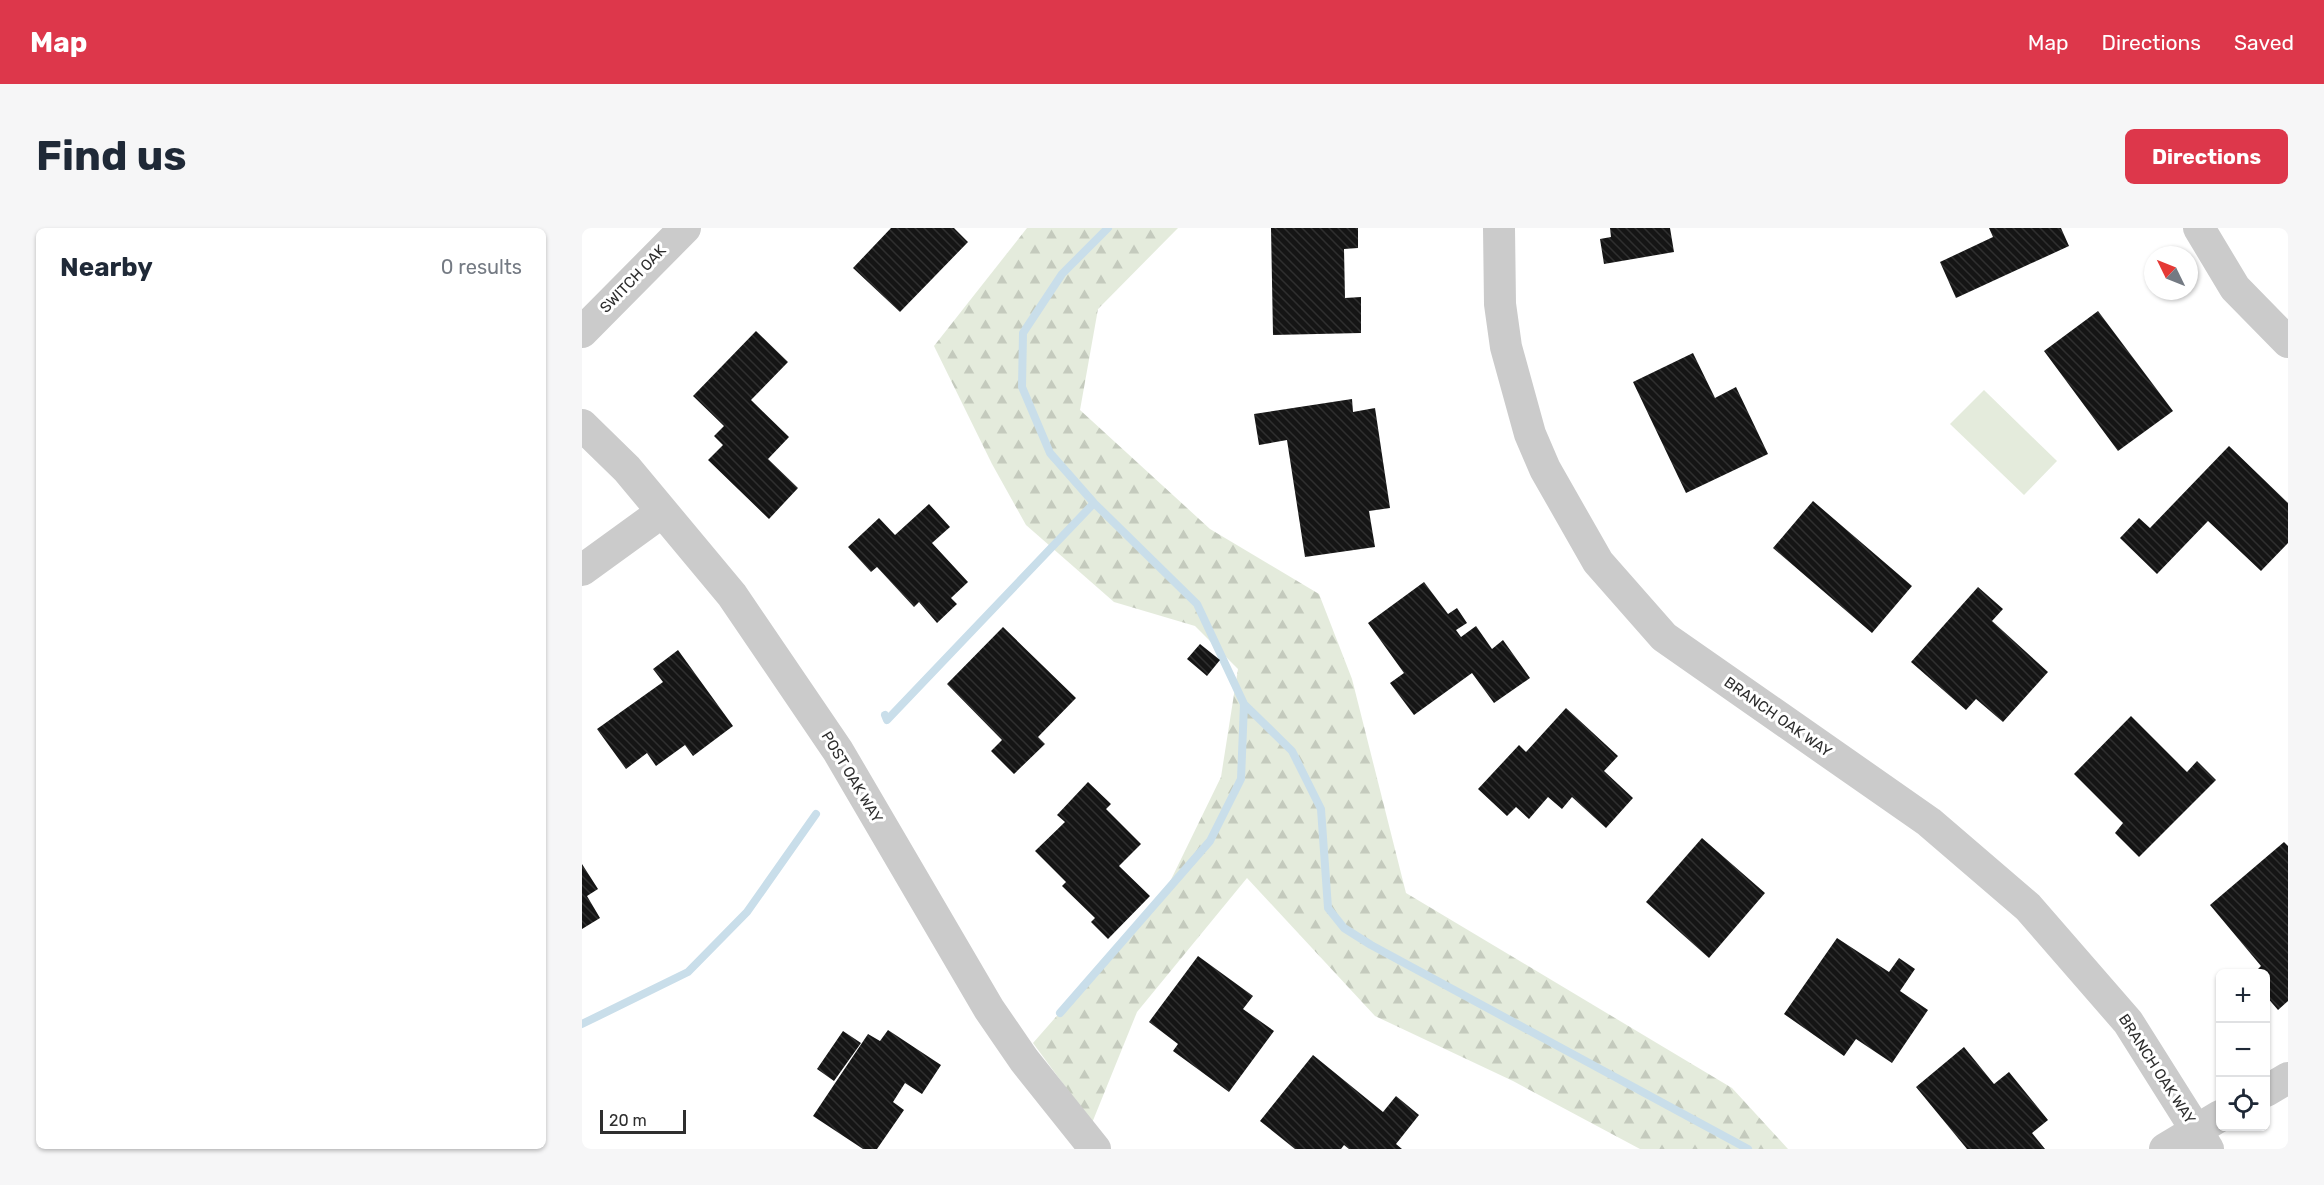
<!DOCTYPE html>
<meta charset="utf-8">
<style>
:root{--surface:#fff;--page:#f6f6f7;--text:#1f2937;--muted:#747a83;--line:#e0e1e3;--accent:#dd374b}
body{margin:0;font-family:Rubik,sans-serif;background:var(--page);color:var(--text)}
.controls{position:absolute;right:18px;bottom:18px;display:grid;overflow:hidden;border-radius:9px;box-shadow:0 2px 4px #0004}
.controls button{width:54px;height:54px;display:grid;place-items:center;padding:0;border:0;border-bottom:2px solid var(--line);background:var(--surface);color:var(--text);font:30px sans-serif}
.compass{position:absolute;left:1562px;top:18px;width:54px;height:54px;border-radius:50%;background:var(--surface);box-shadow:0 2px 4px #0004;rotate:313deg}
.scale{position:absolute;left:18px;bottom:15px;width:86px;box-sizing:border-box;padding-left:6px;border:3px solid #2e2e2e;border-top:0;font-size:16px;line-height:21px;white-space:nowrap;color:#2e2e2e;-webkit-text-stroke:4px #fff;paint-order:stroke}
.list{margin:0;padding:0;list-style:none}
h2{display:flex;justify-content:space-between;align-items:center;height:78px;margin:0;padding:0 24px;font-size:26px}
h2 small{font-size:20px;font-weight:400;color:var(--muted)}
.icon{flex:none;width:33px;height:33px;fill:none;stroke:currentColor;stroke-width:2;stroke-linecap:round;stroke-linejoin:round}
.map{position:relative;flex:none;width:1706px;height:921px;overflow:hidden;border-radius:9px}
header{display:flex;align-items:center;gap:36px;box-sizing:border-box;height:84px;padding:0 30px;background:var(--accent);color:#fff}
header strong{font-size:28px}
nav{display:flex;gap:33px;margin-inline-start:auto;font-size:21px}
.intro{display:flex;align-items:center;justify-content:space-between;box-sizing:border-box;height:144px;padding:0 36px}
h1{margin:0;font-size:42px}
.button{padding:15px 27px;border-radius:9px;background:var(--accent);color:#fff;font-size:21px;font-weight:700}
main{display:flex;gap:36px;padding:0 36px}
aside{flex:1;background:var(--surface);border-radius:9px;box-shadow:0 2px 4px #0004}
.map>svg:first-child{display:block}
.forest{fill:url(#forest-firs)}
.pitch{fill:#e4ebdc}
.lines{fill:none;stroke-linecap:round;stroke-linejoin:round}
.stream{stroke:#c9deea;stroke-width:8}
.building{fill:url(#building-back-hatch)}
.minor{stroke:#cbcbcb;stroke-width:32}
.labels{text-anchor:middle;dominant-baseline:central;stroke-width:6;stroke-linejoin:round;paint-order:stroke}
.street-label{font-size:15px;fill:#2e2e2e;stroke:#fff}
</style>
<header>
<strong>Map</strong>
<nav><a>Map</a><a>Directions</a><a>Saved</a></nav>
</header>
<div class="intro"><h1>Find us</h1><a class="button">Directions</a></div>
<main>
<aside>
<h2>Nearby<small>0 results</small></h2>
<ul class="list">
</ul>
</aside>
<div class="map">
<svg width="1706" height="921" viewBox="0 0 1706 921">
<defs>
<pattern id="forest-firs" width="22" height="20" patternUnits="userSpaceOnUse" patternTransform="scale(1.5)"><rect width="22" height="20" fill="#e4ebdc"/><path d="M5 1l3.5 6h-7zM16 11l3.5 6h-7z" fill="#c4cabd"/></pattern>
<pattern id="building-back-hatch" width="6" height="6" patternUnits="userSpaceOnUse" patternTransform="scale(1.5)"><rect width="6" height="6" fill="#151515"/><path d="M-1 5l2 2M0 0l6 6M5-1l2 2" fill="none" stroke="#2f2f2f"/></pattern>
</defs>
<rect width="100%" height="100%" fill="#fff"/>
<path class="forest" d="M445 0H596L516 81 498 182 628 301 737 366 770 451 824 665 1150 860 1206 921H1058L931 853 793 788 665 650 555 784 510 895 451 815 582 666 639 549 656 441 613 398 532 374 444 297 410 236 352 118Z"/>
<path class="pitch" d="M1402 162 1475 233 1442 267 1368 196Z"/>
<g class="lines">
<path class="stream" d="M662 476 710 523 739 581 746 680 762 700 789 717 1166 921
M303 487 305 492 512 275
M478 785 628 613 659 551 662 476 615 376 512 275 468 225 440 159 441 105 480 46 526 0
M0 796 106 744 165 684 234 586"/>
</g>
<path class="building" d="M309 0H372L386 14 318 84 271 40Z
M689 0H776V20L762 21 763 70 779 69V105L691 107Z
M1028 0H1088L1092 24 1022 36 1018 11 1029 9Z
M1407 0H1479L1487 18 1374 70 1358 34 1411 9Z
M1516 83 1591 183 1536 223 1462 123Z
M174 103 206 134 169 172 207 209 186 231 216 260 187 291 126 232 141 217 132 208 142 198 111 168Z
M1111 125 1133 170 1154 159 1186 226 1104 265 1051 154Z
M770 171 771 184 793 180 808 280 787 283 793 319 723 329 705 212 677 217 672 186Z
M1647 218 1706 275V315L1679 343 1626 293 1575 346 1538 310 1557 290 1568 300Z
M1231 273 1330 358 1290 405 1191 320Z
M347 276 368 299 350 315 386 354 369 370 375 376 355 395 337 374 332 379 295 339 289 344 266 319 297 290 313 307Z
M842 354 866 386 875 380 885 395 874 402 879 409 894 398 910 421 921 412 948 450 912 475 890 445 832 487 808 455 822 445 786 395Z
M1396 359 1421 381 1410 393 1466 444 1421 494 1394 471 1384 482 1329 434Z
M421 399 494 470 456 509 463 516 432 546 409 523 420 512 365 456Z
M618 416 638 432 625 448 605 431Z
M96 422 151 498 111 528 103 517 74 538 65 525 44 541 15 501 81 454 71 441Z
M984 480 1036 528 1022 543 1051 570 1024 600 990 569 980 581 966 569 947 591 934 579 925 588 896 561 937 517 944 524Z
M1549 488 1605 544 1615 533 1634 552 1557 629 1533 605 1541 595 1492 546Z
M506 554 529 576 524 581 559 616 537 638 568 668 526 711 509 694 513 690 480 658 484 654 453 623 483 594 475 587Z
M1120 610 1183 665 1127 730 1064 674Z
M1702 614 1706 618V773L1696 782 1684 768V746H1671L1679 738 1628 677Z
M0 636 16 661 5 668 18 690 0 701Z
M1255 710 1307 744 1317 730 1333 741 1318 763 1346 782 1310 835 1274 811 1262 828 1202 786Z
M616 728 671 768 661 781 692 803 647 864 591 823 596 816 567 794Z
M306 802 359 837 340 866 323 855 311 874 322 882 295 921H281L231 888 286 806 298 813Z
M261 803 279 815 252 853 235 841Z
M1382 819 1412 856 1427 844 1466 892 1450 905 1463 921H1385L1334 859Z
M731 827 801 884 814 868 837 887 814 916 820 921H767L762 917 759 921H713L678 893Z"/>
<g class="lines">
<path class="minor" d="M917 0 918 76 924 119 948 206 963 241 1016 334 1082 409 1347 594 1446 679 1546 794 1626 921
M1617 0 1653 60 1706 114
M0 104 103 0
M0 197 45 241 150 367 256 523 407 781 442 832 513 921
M0 342 80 284
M1684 863 1706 850
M1583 921 1638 888"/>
</g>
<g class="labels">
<g class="street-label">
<text transform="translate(51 51) rotate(-46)">SWITCH OAK</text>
<text transform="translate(1196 489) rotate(35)">BRANCH OAK WAY</text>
<text transform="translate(270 549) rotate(59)">POST OAK WAY</text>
<text transform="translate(1575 841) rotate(57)">BRANCH OAK WAY</text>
</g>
</g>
</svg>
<div class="controls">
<button>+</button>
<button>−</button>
<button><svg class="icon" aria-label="locate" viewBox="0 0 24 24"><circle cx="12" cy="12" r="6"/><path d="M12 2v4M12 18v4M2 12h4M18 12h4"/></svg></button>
</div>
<svg class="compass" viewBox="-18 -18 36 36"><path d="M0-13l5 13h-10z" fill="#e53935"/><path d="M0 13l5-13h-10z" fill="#747a83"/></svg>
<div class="scale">20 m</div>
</div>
</main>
